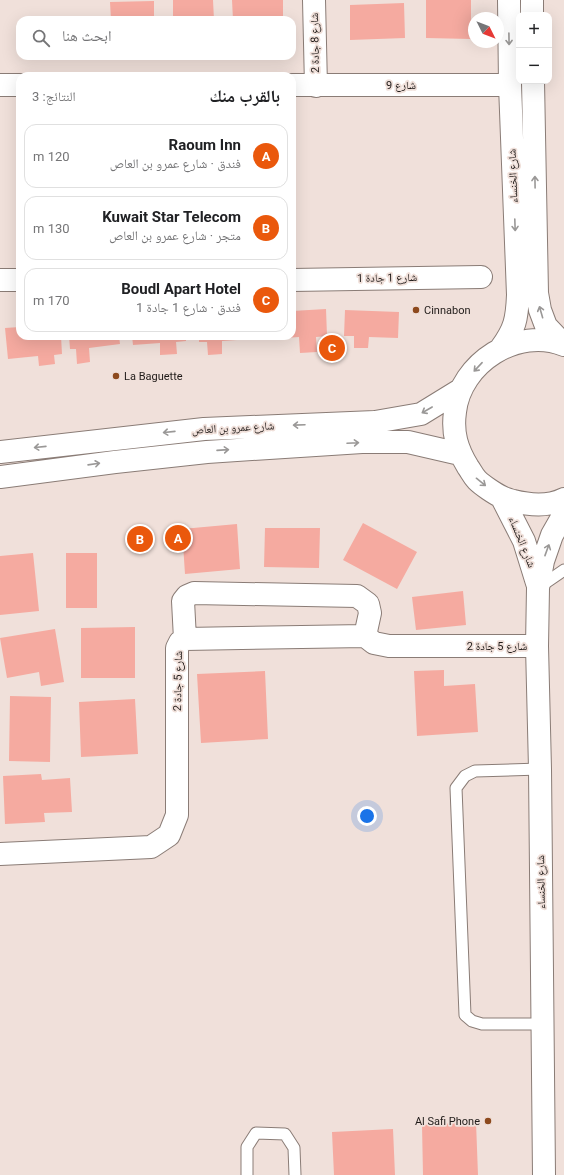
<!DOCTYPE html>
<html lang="ar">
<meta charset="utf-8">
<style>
:root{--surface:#fff;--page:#f6f6f6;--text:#202124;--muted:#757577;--line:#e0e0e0;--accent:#ea580c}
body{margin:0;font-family:Roboto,"Noto Naskh Arabic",sans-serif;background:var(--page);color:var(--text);direction:rtl}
.controls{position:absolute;right:12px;top:12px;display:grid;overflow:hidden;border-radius:8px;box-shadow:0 4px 16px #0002}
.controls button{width:36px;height:36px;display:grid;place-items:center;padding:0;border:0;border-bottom:1px solid var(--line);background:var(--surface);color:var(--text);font:20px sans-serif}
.compass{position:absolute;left:468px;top:12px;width:36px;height:36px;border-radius:50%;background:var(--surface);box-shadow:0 4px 16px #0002;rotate:132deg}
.you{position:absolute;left:367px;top:816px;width:14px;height:14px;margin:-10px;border:3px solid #fff;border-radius:50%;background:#1a73e8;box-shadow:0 0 0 6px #1a73e833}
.badge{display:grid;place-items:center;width:26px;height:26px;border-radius:50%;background:var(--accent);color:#fff;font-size:13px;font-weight:700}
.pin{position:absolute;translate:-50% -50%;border:2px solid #fff;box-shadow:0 1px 4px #0006}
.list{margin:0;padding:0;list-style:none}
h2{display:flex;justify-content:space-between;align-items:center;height:52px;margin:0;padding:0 16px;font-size:17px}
h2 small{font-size:13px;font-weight:400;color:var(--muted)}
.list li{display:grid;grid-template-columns:26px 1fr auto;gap:12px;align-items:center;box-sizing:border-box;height:64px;margin:0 8px 8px;padding:0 8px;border:1px solid var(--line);border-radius:12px}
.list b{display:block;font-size:15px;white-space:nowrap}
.list p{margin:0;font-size:13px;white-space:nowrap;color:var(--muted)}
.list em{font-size:13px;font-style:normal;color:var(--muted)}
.icon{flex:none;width:22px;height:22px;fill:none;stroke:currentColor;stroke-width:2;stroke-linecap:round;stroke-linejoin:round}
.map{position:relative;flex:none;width:564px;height:1175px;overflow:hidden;direction:ltr}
.search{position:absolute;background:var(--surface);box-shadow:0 4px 16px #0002;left:16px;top:16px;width:280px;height:44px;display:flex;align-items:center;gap:10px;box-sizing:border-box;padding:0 14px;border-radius:12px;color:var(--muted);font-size:15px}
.panel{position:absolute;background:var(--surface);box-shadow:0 4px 16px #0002;left:16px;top:72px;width:280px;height:268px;border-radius:12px;direction:rtl}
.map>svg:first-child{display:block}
.building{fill:#f5aaa0}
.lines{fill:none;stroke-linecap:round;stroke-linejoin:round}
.lane-casing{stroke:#8a7c76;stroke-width:13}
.street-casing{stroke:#8a7c76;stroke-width:24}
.secondary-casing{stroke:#8a7c76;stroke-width:24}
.lane{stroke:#fff;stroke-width:11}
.street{stroke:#fff;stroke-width:22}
.secondary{stroke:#fff;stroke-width:22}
.oneway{stroke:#9a9897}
.poi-dot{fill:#8d491d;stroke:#f0e0da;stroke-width:1.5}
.labels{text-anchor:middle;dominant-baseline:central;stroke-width:3.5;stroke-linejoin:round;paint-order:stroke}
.street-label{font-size:11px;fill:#1f1a18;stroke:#f0e0da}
.poi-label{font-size:11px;fill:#1f1a18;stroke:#f0e0da;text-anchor:start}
</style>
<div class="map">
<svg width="564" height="1175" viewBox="0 0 564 1175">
<rect width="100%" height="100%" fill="#f0e0da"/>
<path class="building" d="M173 0H213L214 20H173Z
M232 0H283V20H233Z
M426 0H471V39L426 38Z
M154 1V20H111L110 2Z
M404 3 405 38 350 40V5Z
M326 309 327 336 316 337 317 352 300 353 299 337 270 339V336H292V311Z
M345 310 399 312 398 338 369 337 368 348H354V336H344Z
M20 327V336H61L62 354 54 355 55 364 39 366 38 356 8 359 5 328Z
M69 336H119L120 344 89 348 90 362 77 364 76 349H70Z
M132 336H186V341L176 342 177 354 160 355V343L133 345Z
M199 336H252V339L222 341V354L208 355 207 342H199Z
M363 523 417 552 397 589 343 560Z
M237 524 240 569 185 574 182 529Z
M265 528H320L319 568 264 567Z
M33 553 39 611 0 615V556Z
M66 553H97V608H66Z
M463 591 466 625 416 630 412 597Z
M135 627V678H81V628Z
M55 629 64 682 41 686 39 672 7 678 0 638Z
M444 670V686L475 684 478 732 417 736 414 671Z
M265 671 268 739 201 743 197 674Z
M10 696 51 697 50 762 9 761Z
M135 699 138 754 81 757 79 702Z
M41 774 42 780 70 778 72 812 44 813 45 822 5 824 3 776Z
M476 1122 478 1175H423L422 1125Z
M393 1129 395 1175H334L332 1132Z"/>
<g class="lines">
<defs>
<path id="lane" d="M538 588 564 570
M540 769 475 771 465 776 456 788 465 1015 472 1021 482 1024H542
M247 1175V1147L256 1133 285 1134 294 1148 295 1175"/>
<path id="street" d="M314 0 316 86
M0 85H20
M292 85H510
M0 280H20
M292 280 481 277
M185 639 183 601 187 596 194 593 357 596 368 604 370 613 365 636
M0 854 151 847 169 835 177 815V648L180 642 185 639 365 636 374 643 389 646H537"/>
<path id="secondary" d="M532 0V15
M533 81 537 293 540 310 546 326 562 343
M564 345C518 326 460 363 455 412 452 433 457 449 468 467 471 471 473 476 477 480 482 485 495 494 502 497 505 499 510 500 513 501 529 505 548 507 564 499
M501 348C515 329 517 319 518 295L510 85 509 0
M0 452 204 429 375 422 421 414 460 390
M0 477 115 462 207 452 362 442H408L460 454
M502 498 524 541 537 583
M544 1175 540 769 537 646 538 588 543 561 552 535 564 514"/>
</defs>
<use href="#lane" class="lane-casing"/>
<use href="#street" class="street-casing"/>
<use href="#secondary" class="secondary-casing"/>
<use href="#lane" class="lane"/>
<use href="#street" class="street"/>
<use href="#secondary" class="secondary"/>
</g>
<defs><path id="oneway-shaft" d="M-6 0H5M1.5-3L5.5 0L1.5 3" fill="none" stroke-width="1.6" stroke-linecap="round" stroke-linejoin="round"/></defs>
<g class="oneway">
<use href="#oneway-shaft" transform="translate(509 39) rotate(89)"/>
<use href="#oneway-shaft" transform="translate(535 182) rotate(-91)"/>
<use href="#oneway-shaft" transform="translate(515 225) rotate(88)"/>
<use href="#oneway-shaft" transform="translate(541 312) rotate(-106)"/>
<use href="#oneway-shaft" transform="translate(478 367) rotate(133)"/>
<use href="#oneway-shaft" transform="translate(427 410) rotate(150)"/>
<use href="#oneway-shaft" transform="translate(299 425) rotate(178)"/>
<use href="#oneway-shaft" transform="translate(169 432) rotate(174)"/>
<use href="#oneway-shaft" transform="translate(353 443) rotate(-3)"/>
<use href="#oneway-shaft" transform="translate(40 447) rotate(174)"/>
<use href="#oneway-shaft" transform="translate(223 450) rotate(-4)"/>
<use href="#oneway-shaft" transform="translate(94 464) rotate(-8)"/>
<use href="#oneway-shaft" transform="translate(481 482) rotate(39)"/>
<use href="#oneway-shaft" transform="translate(547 550) rotate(-70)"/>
</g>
<g class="poi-dot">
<circle cx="416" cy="310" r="4"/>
<circle cx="116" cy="376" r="4"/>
<circle cx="488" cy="1121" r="4"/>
</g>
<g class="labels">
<g class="street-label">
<text transform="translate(315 43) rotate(-91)">شارع 8 جادة 2</text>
<text x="401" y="85">شارع 9</text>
<text transform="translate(513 176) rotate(-92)">شارع الخنساء</text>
<text transform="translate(387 278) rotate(-1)">شارع 1 جادة 1</text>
<text transform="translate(233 428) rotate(-3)">شارع عمرو بن العاص</text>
<text transform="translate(522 542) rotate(68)">شارع الخنساء</text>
<text x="497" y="646">شارع 5 جادة 2</text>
<text transform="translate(178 681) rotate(-89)">شارع 5 جادة 2</text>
<text transform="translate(541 882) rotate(-91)">شارع الخنساء</text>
</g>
<g class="poi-label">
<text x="424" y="310">Cinnabon</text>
<text x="124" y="376">La Baguette</text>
<text x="480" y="1121" text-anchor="end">Al Safi Phone</text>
</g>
</g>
</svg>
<div class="controls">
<button>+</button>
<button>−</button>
</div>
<svg class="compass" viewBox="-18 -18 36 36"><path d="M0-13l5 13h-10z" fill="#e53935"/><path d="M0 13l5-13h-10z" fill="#757577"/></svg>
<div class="you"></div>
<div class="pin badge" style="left:178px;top:538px">A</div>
<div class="pin badge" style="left:140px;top:539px">B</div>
<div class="pin badge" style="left:332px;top:348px">C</div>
<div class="search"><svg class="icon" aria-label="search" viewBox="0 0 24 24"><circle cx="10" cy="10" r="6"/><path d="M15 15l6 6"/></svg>ابحث هنا</div>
<section class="panel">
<h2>بالقرب منك<small>النتائج: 3</small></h2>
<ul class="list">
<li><span class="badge">A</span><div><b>Raoum Inn</b><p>فندق · شارع عمرو بن العاص</p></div><em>120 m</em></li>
<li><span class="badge">B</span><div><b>Kuwait Star Telecom</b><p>متجر · شارع عمرو بن العاص</p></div><em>130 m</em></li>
<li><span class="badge">C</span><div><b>Boudl Apart Hotel</b><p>فندق · شارع 1 جادة 1</p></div><em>170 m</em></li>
</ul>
</section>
</div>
